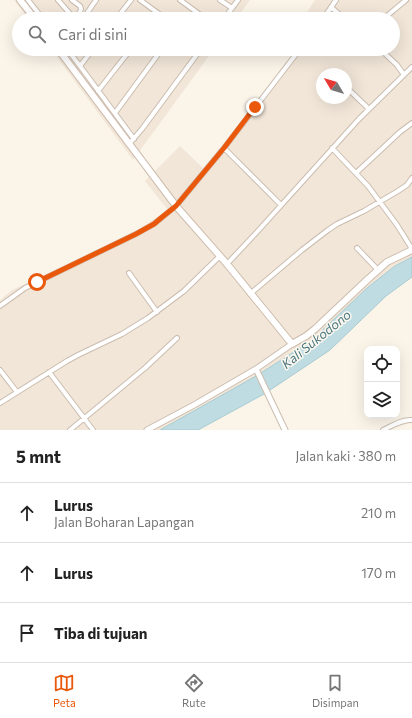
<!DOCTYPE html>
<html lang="id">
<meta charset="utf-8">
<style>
:root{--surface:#fff;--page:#f2f2f2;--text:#222;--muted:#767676;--line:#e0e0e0;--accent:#ea580c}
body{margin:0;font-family:Commissioner,sans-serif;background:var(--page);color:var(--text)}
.controls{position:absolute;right:12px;bottom:12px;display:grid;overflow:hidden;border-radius:8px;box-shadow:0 4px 16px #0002}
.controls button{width:36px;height:36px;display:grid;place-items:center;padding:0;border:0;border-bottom:1px solid var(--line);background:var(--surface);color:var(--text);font:20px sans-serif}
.compass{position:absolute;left:316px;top:68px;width:36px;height:36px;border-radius:50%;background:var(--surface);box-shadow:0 4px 16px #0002;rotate:308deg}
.stop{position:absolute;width:12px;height:12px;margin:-9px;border:3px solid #ea580c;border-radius:50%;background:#fff}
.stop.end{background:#ea580c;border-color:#fff;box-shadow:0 1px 4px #0008}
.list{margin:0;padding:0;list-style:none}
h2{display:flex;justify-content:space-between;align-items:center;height:52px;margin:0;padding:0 16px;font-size:17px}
h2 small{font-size:13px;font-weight:400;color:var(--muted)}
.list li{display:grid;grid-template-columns:26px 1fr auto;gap:12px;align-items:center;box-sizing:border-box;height:60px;padding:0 16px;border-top:1px solid var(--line)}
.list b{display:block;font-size:15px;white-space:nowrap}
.list p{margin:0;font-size:13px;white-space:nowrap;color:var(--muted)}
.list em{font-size:13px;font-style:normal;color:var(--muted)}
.icon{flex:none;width:22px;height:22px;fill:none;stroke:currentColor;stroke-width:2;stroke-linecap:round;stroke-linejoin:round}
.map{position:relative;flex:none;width:412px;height:430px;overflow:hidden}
.search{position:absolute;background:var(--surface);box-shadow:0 4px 16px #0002;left:12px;right:12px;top:12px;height:44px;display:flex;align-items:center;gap:10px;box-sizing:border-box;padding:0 14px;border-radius:22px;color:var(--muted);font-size:15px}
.sheet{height:232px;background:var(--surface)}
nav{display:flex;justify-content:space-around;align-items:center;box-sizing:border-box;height:56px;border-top:1px solid var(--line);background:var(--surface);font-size:11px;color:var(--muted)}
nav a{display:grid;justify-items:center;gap:2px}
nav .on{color:var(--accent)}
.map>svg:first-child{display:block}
.residential{fill:#f1e6d8;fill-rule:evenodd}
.water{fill:#bfdce2;stroke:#a7cbd3}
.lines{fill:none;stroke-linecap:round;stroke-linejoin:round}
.minor-casing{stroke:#cbbdb0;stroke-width:6}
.tertiary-casing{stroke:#cbbdb0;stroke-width:7}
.secondary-casing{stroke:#cebdae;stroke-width:8}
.minor{stroke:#fff;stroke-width:4}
.tertiary{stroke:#fff;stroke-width:5}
.secondary{stroke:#fff;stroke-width:6}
.route{stroke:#ea580c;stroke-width:5}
.labels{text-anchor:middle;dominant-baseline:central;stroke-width:3;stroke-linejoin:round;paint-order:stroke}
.water-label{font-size:13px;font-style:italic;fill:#4b7983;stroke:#fdf8ef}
</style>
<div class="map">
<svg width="412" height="430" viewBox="0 0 412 430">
<rect width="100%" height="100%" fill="#faf4e9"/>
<path class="residential" d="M14 0H250L236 19H28Z
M315 0H412V257L395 266 367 288 311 341 256 376 160 430H0V300L12 290 123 239 168 210 145 181 180 146 205 170 297 49H393V19H306L304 17ZM322 74H346V98H322Z
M51 49H214L133 160Z"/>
<path class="water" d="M412 257V277L386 296 330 350 264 394 198 430H160L256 376 311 341 367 288 395 266Z"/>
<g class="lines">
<defs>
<path id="minor" d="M28 0 43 19
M58 0 72 16C77 17 80 13 81 9L80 6 72 0
M140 0 166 19
M180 0 206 19
M220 0 232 8
M332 8 345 19
M83 19 96 0
M116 19 131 0
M154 19 158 13
M224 19 238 0
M323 19 336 0
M384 19 388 15 406 0
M67 49 80 66 125 127 134 139
M380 49 397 65 404 75
M80 66 93 49
M346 87 369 109
M98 91 131 49
M115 113 162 49
M129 144 142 129 201 49
M224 148 281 205
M332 148 368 186 397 225 412 249
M356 173 400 132 412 123
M357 248 378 270
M227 264 257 232 359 119 412 67
M129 273 157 312
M250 294 302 250 328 230 337 224 364 211 398 191 407 185 412 178
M0 306 25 288 136 234 154 224 176 206 224 148 300 49
M0 370 17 392
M49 372 93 430
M0 403 67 361 78 355 122 334 148 318 184 291 220 256
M70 430 145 368 177 338
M383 430C392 426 402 419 412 420"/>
<path id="tertiary" d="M256 369 285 430
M147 430 194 405 256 369 292 344"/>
<path id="secondary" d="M20 0 35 19
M58 49 176 206 227 264 292 344 306 336 315 329 367 280 387 262 412 250"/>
</defs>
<use href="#minor" class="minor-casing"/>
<use href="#tertiary" class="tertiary-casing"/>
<use href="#secondary" class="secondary-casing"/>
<use href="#minor" class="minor"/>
<use href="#tertiary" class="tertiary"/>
<use href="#secondary" class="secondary"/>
</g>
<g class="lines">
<path class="route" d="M37 282 136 234 154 224 161 218 176 206 224 148 255 107"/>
</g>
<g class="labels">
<g class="water-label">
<text transform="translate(316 339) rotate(-39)">Kali Sukodono</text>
</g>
</g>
</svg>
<div class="controls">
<button><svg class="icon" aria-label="locate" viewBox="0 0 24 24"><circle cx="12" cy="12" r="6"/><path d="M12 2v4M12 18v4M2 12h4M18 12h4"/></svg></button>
<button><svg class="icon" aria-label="layers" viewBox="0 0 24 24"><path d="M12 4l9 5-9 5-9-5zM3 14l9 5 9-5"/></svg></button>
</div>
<svg class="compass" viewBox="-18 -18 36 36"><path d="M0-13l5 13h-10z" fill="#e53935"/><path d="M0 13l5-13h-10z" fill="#767676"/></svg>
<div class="stop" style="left:37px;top:282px"></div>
<div class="stop end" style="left:255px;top:107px"></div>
<div class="search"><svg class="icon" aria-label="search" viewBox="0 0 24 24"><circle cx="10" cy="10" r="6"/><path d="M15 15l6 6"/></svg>Cari di sini</div>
</div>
<section class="sheet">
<h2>5 mnt<small>Jalan kaki · 380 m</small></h2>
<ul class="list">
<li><svg class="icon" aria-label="ahead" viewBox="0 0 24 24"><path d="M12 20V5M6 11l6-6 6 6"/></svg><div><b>Lurus</b><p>Jalan Boharan Lapangan</p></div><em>210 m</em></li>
<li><svg class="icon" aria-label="ahead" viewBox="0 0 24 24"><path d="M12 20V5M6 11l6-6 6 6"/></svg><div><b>Lurus</b></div><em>170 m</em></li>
<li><svg class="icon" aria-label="arrive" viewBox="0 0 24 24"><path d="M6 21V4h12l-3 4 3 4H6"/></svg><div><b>Tiba di tujuan</b></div></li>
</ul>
</section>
<nav>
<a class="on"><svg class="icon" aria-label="map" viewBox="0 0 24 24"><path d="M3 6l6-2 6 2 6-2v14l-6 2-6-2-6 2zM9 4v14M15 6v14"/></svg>Peta</a>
<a><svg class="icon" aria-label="directions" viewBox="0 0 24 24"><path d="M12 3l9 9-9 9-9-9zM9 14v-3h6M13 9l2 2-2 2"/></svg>Rute</a>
<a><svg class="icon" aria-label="saved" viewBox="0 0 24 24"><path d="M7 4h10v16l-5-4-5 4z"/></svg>Disimpan</a>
</nav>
